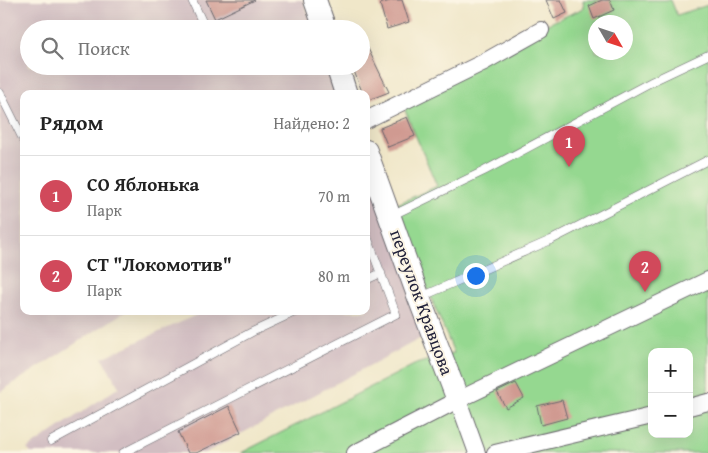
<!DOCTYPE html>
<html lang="ru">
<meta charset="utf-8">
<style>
:root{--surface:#fff;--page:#f2f2f2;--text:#222;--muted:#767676;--line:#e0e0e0;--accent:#d1495b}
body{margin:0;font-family:"Gentium Book Plus",serif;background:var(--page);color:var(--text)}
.controls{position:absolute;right:15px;bottom:15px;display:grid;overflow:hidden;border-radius:10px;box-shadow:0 5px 20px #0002}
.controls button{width:45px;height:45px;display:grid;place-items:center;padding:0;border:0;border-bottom:1px solid var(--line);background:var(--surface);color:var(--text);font:25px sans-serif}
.compass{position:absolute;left:588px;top:15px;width:45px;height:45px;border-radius:50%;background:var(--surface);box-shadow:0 5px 20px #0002;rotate:129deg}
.you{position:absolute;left:475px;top:275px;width:18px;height:18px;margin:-12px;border:4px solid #fff;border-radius:50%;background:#1a73e8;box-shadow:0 0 0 8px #1a73e833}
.badge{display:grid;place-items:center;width:32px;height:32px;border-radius:50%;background:var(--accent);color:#fff;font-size:16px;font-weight:700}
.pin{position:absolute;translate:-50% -41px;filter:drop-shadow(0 1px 2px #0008)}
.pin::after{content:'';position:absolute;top:26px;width:18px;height:15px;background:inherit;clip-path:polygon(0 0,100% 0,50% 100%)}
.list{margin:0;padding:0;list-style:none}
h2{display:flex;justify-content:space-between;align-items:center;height:65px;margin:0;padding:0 20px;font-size:21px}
h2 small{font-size:16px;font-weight:400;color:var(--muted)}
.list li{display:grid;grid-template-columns:32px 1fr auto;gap:15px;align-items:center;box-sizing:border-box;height:80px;padding:0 20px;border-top:1px solid var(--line)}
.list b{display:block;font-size:19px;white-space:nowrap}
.list p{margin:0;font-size:16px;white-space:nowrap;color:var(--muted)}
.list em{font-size:16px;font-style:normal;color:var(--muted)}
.icon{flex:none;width:28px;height:28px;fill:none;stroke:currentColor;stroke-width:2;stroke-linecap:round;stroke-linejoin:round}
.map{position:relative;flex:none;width:708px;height:453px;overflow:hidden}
.search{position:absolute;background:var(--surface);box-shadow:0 5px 20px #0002;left:20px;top:20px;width:350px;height:55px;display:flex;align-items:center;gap:12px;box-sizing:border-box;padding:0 18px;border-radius:28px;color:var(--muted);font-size:19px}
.panel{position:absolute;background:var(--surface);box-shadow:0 5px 20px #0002;left:20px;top:90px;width:350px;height:225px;border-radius:10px}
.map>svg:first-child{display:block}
.industrial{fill:#d2bec2}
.green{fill:#95d890;stroke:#5c7d66;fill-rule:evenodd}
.building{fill:#d09a91}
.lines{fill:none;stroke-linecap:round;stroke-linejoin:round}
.lane-casing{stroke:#6a676d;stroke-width:9}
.street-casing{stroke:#6a676d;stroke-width:18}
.secondary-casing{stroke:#6a676d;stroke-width:24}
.lane{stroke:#fff;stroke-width:8}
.street{stroke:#fff;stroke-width:16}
.secondary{stroke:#fff;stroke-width:22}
.labels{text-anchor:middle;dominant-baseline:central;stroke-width:4;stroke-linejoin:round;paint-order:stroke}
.street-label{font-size:18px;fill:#22223b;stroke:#fcf5e5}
</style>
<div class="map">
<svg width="708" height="453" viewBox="0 0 708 453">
<rect width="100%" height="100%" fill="#fcf5e5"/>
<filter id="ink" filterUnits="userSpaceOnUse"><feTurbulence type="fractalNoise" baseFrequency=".02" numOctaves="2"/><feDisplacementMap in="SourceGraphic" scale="10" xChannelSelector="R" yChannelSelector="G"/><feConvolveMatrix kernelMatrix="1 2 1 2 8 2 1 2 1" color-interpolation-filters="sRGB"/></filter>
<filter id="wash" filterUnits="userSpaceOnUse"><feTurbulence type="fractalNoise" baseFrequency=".0096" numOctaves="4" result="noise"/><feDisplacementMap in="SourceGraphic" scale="20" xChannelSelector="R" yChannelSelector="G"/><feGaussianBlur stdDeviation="1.12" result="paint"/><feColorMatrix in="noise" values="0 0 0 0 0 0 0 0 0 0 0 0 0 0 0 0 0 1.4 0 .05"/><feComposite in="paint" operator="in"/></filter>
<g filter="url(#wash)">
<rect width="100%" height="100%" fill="#f0e7c9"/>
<path class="industrial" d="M0 0H303L314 29H29V66H328L338 94H24V311H126L0 392Z
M366 160 429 334 205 453H31L27 449 119 387 102 358 205 311H366Z"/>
<path class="green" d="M583 0H671L677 15 708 5V453H241L416 364 454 353 393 206 437 186 401 101 541 27 584 8ZM596 22H626V52H596ZM652 352H689V434H652Z"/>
<g id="blocks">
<path class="building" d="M206 0H255L215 19Z
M393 0H402L409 22 387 29 380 4Z
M546 0H561L567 13 554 19Z
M602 0H610L614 10 594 19 589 6Z
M361 34 389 92 366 101V94H363L352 66H361Z
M407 117 415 136 388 147 380 128Z
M516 383 524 398 506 408 497 392Z
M562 400 567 418 541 425 537 406Z
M229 406 241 432 196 453H188L178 432Z"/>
</g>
</g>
<g filter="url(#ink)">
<use href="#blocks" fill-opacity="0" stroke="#6a676d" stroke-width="1"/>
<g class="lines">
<defs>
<path id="lane" d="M192 0 205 28
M0 93 24 141
M391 216 484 171 653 81 708 55
M366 280 381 273
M421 297 551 240 708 160
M51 441 252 332 297 311
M123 453 396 314 366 234"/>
<path id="street" d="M366 120 484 62 541 30
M458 400 477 453
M689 407 708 402
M355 453 458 400 708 280
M495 453 652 416"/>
<path id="secondary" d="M315 0 325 29
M337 66 346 94
M366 151 419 298 458 400"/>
</defs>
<use href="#lane" class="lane-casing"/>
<use href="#street" class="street-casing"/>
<use href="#secondary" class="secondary-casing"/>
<use href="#lane" class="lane"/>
<use href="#street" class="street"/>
<use href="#secondary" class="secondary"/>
</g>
</g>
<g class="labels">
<g class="street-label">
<text transform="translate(422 302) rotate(70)">переулок Кравцова</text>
</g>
</g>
</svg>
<div class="controls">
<button>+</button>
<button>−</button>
</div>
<svg class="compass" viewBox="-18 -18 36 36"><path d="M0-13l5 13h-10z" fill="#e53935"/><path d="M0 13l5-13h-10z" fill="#767676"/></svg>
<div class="you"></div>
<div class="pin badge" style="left:569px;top:167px">1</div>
<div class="pin badge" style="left:645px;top:292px">2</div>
<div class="search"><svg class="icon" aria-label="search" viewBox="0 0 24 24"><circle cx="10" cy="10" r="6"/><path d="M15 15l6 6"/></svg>Поиск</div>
<section class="panel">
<h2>Рядом<small>Найдено: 2</small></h2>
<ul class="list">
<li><span class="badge">1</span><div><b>СО Яблонька</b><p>Парк</p></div><em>70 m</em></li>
<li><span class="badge">2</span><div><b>СТ &quot;Локомотив&quot;</b><p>Парк</p></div><em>80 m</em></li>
</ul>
</section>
</div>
